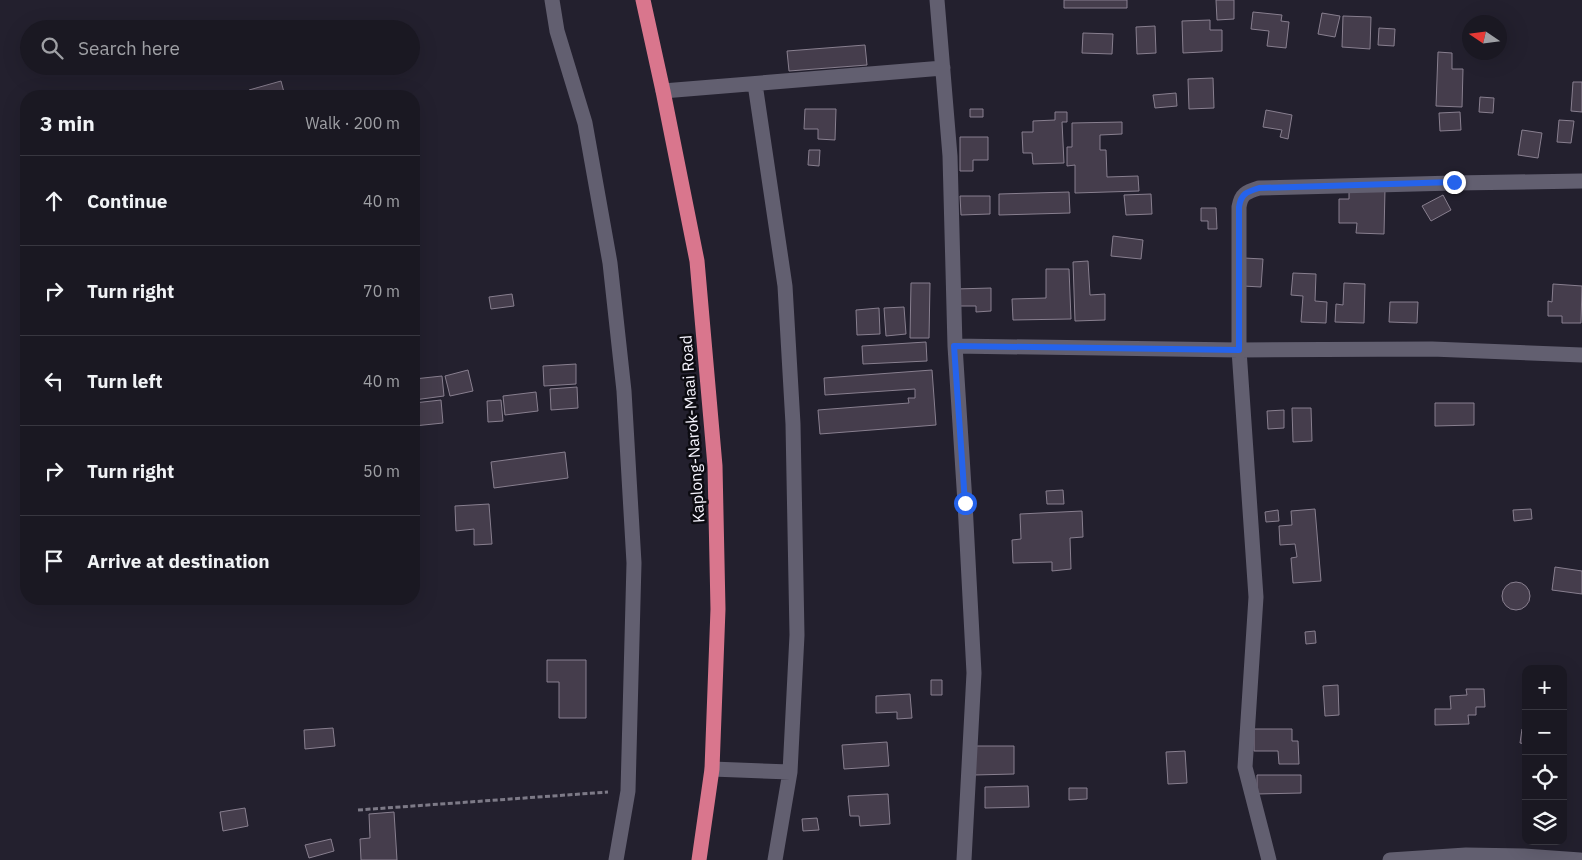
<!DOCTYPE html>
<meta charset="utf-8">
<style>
:root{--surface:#1a1822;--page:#27252f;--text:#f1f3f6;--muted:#9fa0a5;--line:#383740}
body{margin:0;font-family:"IBM Plex Sans",sans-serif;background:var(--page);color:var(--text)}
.controls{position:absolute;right:15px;bottom:15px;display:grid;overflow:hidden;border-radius:10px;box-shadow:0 5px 20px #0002}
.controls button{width:45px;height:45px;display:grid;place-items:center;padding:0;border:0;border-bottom:1px solid var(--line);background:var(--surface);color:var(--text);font:25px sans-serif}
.compass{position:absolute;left:1462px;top:15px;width:45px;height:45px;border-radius:50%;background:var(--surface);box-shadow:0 5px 20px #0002;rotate:283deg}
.stop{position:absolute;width:15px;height:15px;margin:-11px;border:4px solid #2563eb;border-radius:50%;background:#fff}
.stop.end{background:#2563eb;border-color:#fff;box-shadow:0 1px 5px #0008}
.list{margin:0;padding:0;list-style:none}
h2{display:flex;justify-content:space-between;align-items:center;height:65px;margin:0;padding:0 20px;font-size:21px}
h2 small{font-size:16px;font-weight:400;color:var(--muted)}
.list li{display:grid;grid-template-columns:32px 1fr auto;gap:15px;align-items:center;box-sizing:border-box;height:90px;padding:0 20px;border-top:1px solid var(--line)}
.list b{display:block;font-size:19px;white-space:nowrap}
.list em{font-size:16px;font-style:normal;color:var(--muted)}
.icon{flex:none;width:28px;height:28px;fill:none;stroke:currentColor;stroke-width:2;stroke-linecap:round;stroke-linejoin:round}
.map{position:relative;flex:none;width:1582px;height:860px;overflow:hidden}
.search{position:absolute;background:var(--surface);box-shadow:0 5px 20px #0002;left:20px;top:20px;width:400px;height:55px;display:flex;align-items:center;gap:12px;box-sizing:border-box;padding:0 18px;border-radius:28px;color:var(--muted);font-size:19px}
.panel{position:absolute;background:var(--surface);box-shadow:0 5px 20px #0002;left:20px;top:90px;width:400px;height:515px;border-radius:20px}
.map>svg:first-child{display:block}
.building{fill:#453d4c;stroke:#887f8f}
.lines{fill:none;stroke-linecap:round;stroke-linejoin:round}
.path{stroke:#7d7a87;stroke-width:3;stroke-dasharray:5 2.5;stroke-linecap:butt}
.minor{stroke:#625f70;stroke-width:15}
.trunk{stroke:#d9768d;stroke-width:15}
.route{stroke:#2563eb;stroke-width:6}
.labels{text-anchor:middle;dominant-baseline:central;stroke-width:5;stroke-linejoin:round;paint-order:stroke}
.street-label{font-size:16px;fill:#f5f3fd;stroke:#0c0b11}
</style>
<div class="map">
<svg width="1582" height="860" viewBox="0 0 1582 860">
<rect width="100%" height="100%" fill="#23202e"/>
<path class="building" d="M1064 0H1127V8H1064Z
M1216 0H1234V19L1217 20Z
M1253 12 1282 15 1281 21 1289 22 1286 48 1267 46 1269 31 1251 29Z
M1322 13 1340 16 1335 37 1318 34Z
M1343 16 1371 17 1370 49 1342 47Z
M1210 20V30H1222V51L1183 53 1182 21Z
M1155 26 1156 53 1137 54 1136 27Z
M1379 28 1395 29 1394 46 1378 45Z
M1083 33 1113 34 1112 54 1082 53Z
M865 45 867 65 789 71 787 51Z
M1438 52 1452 53V69H1463L1462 107 1436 106Z
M1213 78 1214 108 1189 109 1188 79Z
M281 81 285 96H251L249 90Z
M1573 82H1582V112L1571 111Z
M239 91 240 96H222V94Z
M1176 93 1177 106 1155 108 1153 95Z
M1480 97 1494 98 1493 113 1479 112Z
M805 109H836L835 140 818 139V129H804Z
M970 109H983V117H970Z
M1266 110 1292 115 1288 139 1280 137 1282 130 1263 127Z
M1055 112H1067V122H1062L1064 163 1033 164 1032 153H1023L1022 132H1033V121L1055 120Z
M1460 112 1461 130 1440 131 1439 113Z
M1559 120 1574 121 1571 143 1557 142Z
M1122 122V134L1100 135V150H1106L1107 177 1138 176 1139 191 1075 193V165L1067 166V147H1072V123Z
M1522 130 1542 133 1538 158 1518 155Z
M960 137H988V160H973V171H960Z
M809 150H820L819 166 808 165Z
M1349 188 1385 189 1384 234 1356 233 1357 223H1339V199H1349Z
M1069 192 1070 213 999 215V194Z
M1151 194 1152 214 1126 215 1124 195Z
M1443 195 1451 210 1431 221 1422 206Z
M960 196H990V214L961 215Z
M1201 208H1216L1217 229H1208V221H1201Z
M1113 236 1143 240 1141 259 1111 256Z
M1244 258 1263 259 1261 287 1243 286Z
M1088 261 1090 295 1105 294V320L1075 321 1073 262Z
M1046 269H1069L1071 319 1013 320 1012 299 1046 298Z
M1293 273 1316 274 1315 301 1327 302 1326 323 1301 322 1303 296 1291 295Z
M911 283H930L929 338H910Z
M1344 283 1365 284 1364 323 1335 322 1336 304 1343 305Z
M1553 284 1582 286 1581 323H1562V316H1548V301L1552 302Z
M991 288V311L976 312V306H956L955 289Z
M512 294 514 306 491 309 489 297Z
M1390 302H1418L1417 323 1389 322Z
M904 307 906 334 886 336 884 308Z
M879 308 880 334 857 335 856 310Z
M926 342 927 361 863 364 862 346Z
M576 364V384L544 386 543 366Z
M468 370 473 391 450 396 445 376Z
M932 370 936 425 820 434 818 410 909 403 908 398H915V389L825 395 824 378Z
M442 376 444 396 414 400V379Z
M577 387 578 408 551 410 550 389Z
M536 392 538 411 505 415 503 396Z
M441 400 443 423 414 426V403Z
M501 400 503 421 488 422 487 401Z
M1435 403H1474V425L1435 426Z
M1292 408H1311L1312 441 1293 442Z
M1284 410V428L1268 429 1267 411Z
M565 452 568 478 494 488 491 462Z
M1063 490 1064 504H1047L1046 491Z
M489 504 492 544 474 545V529L456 531 455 506Z
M1315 509 1321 581 1293 583 1291 558 1297 557 1295 544 1280 545 1279 526 1292 525 1291 511Z
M1531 509 1532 519 1514 521 1513 510Z
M1278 510 1279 521 1266 522 1265 512Z
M1082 511 1083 537 1070 538 1071 569 1052 571V562L1013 563 1012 540 1021 539 1020 514Z
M1555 567 1582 571V594L1552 590Z
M1502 596a14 14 0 1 1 28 0a14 14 0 1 1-28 0Z
M1315 631 1316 643 1306 644 1305 632Z
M547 660H586V718H559V682H547Z
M931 680H942V695H931Z
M1338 685 1339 715 1325 716 1323 686Z
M1466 689H1484L1485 707H1476V715H1468L1469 724 1435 725V709H1451L1450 696 1467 695Z
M910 694 912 718 897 719V712L876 713V696Z
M333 728 335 746 305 749 304 730Z
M1254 729H1292V741H1298L1299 764H1279L1278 751H1254Z
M1522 729 1526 730V744L1520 743Z
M887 742 889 766 844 769 842 745Z
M974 746H1014V774L974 775Z
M1185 751 1187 783 1168 784 1166 752Z
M1257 775H1301V793L1257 794Z
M1028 786 1029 807 985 808V787Z
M1069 788H1087V799L1069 800Z
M888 794 890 824 860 826 859 816H850L848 796Z
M245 808 248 826 223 831 220 812Z
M394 812 397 860H361L360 839 370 838 369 814Z
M817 818 819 830 803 831 802 819Z
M331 839 334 851 309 858 305 845Z"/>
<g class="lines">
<path class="path" d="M358 810 608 792"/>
<path class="minor" d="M552 0 557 31 585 123 610 263 624 391 634 563 628 791 616 860
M937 0 950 156 955 346 965 503 974 673 964 860
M755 84 785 286 793 424 797 635 790 772 775 860
M663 91 943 68
M955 346 1239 350 1432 349 1582 355
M712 769 790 772
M1269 860 1245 767 1256 597 1239 350V207C1241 194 1246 192 1259 188L1454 183 1582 181
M1390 860 1466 855 1524 856 1580 860"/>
<path class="trunk" d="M643 0 663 91 697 261 715 466 718 609 712 769 699 860"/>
</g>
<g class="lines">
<path class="route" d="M965 503 954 346 1239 350V207C1241 194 1246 192 1259 188L1454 182"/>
</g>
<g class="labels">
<g class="street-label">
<text transform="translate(692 429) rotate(-94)">Kaplong-Narok-Maai Road</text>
</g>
</g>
</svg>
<div class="controls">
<button>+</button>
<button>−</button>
<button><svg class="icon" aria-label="locate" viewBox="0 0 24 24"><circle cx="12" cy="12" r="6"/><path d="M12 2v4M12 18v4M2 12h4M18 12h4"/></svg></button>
<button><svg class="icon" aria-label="layers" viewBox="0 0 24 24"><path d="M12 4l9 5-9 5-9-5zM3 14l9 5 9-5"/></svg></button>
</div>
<svg class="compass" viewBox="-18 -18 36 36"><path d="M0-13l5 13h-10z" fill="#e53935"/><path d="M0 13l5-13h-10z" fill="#9fa0a5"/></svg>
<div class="stop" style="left:965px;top:503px"></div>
<div class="stop end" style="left:1454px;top:182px"></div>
<div class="search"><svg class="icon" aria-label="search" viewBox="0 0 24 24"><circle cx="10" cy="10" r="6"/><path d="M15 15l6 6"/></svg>Search here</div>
<section class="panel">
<h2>3 min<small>Walk · 200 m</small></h2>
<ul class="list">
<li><svg class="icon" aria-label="ahead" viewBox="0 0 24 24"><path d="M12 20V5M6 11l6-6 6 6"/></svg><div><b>Continue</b></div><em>40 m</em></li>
<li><svg class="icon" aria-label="right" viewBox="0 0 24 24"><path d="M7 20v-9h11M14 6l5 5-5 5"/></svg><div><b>Turn right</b></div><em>70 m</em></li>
<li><svg class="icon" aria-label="left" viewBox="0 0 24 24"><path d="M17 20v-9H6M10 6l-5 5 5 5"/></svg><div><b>Turn left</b></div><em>40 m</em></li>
<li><svg class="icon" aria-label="right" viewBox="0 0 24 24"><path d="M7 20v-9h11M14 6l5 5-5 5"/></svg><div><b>Turn right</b></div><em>50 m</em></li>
<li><svg class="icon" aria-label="arrive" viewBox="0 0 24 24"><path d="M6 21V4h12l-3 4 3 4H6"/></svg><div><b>Arrive at destination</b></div></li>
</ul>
</section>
</div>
